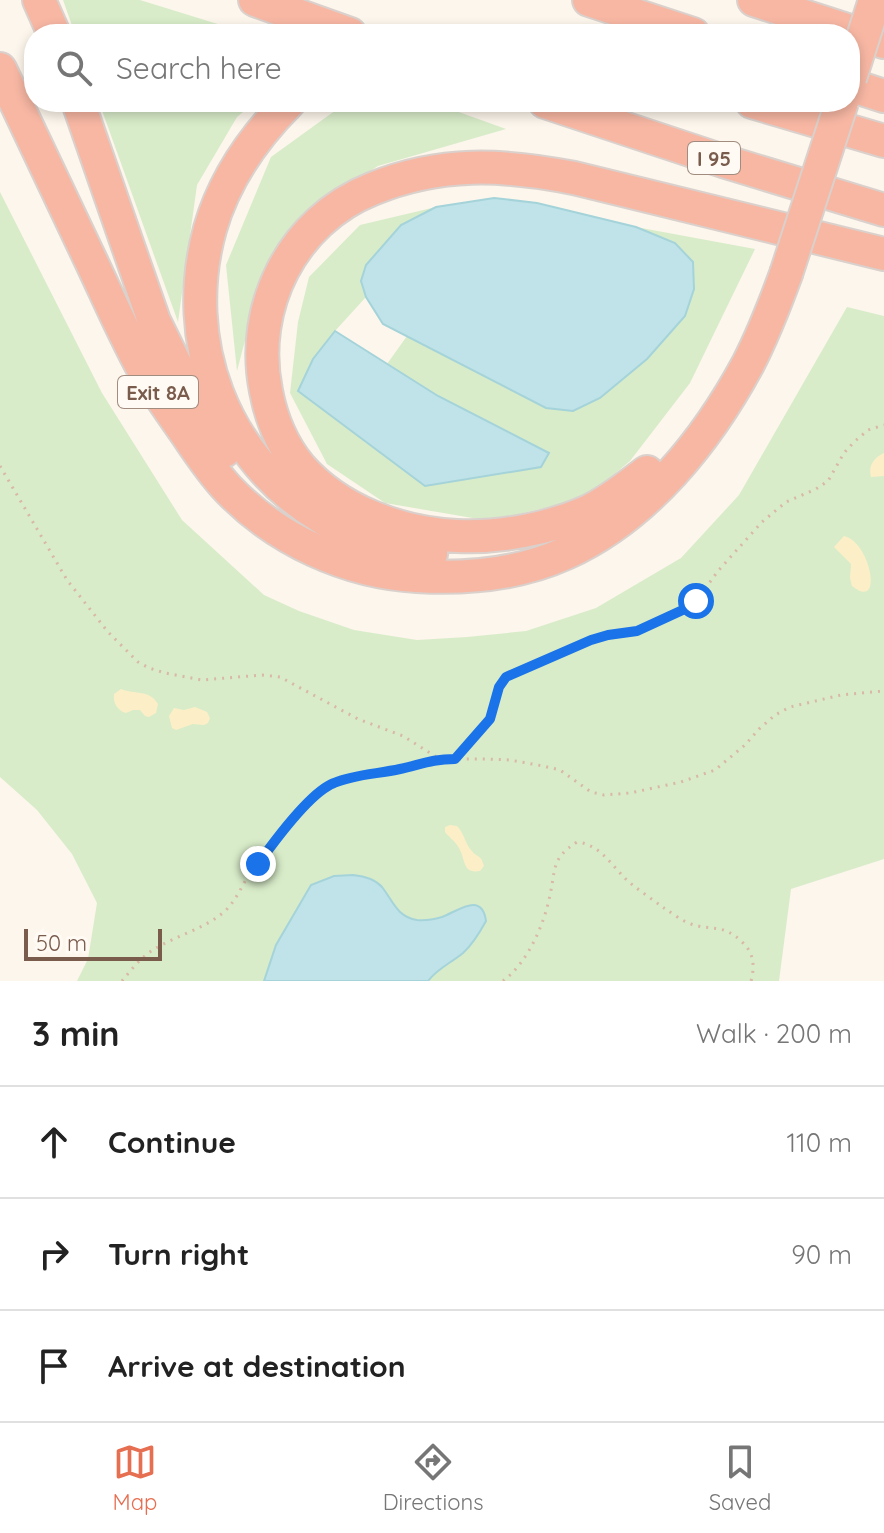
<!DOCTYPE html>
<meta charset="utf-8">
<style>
:root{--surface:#fff;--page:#f2f2f2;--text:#222;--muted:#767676;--line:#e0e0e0;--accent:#e76f51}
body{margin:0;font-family:Quicksand,sans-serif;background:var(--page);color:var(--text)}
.scale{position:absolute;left:24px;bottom:20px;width:138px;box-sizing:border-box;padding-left:8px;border:4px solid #7a5c4d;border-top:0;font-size:22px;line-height:28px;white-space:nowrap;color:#7a5c4d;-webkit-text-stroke:6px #fffaf3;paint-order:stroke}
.stop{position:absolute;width:24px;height:24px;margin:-18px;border:6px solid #1a73e8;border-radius:50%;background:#fff}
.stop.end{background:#1a73e8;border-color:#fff;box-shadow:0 2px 8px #0008}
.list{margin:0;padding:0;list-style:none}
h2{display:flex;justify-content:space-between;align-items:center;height:104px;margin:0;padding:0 32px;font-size:34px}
h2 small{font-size:26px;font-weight:400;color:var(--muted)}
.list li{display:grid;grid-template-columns:52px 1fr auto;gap:24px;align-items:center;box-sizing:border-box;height:112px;padding:0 32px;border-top:2px solid var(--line)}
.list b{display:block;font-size:30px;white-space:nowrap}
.list em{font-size:26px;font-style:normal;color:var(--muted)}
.icon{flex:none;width:44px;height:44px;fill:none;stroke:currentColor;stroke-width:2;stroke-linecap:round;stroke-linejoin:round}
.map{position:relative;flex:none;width:884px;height:981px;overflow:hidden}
.search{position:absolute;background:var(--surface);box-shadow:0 4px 12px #0003;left:24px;right:24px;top:24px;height:88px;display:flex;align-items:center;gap:20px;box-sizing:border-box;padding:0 28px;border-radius:32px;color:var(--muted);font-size:30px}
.sheet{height:440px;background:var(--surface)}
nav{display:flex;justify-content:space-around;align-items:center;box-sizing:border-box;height:112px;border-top:2px solid var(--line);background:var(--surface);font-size:22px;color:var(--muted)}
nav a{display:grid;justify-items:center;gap:4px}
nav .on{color:var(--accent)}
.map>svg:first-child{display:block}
.green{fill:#d8ecc9}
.sand{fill:#fcefc7}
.water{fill:#bfe3e8;stroke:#a5d3da;stroke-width:2}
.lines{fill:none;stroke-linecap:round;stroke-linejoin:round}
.highway-casing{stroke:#dad1cd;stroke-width:36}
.path{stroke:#d9b8a5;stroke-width:3;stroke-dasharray:2 6;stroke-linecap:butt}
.highway{stroke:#f7b7a3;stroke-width:32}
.highway-bridge-casing{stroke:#dad1cd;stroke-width:36;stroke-linecap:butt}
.highway-bridge{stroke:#f7b7a3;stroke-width:32}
.route{stroke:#1a73e8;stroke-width:10}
.labels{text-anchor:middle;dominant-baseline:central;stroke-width:6;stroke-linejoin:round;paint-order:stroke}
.shield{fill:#fffaf3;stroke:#a28b7f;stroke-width:2}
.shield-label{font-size:20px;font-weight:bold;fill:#7a5c4d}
</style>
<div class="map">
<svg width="884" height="981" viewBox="0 0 884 981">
<rect width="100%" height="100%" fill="#fdf6ec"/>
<path class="green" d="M63 0H140L250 34H75Z
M99 102H255L237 117 197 185 178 322Z
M347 102H431L506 129 378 166 314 208 260 283 237 371 226 265 271 157Z
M0 192 102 393 182 520 264 595 299 611 354 630 417 640 467 637 526 631 596 608 681 558 739 495 847 307 884 316V859L791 889 779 981H77L88 959 97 903 72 854 37 810 0 777Z
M436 207 401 225 361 281 366 297 335 331 313 359 298 391 541 467 548 452 438 396 387 364 407 336 546 408 600 398 647 359 685 316 675 243 636 227 755 249 690 383 630 461 586 498 490 521 385 503 327 464 290 393 298 322 309 277 360 225Z"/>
<path class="sand" d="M884 453V476L871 477C868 465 874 458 884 453Z
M844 536C871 542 884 612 852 586L850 578 851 564 834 547Z
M121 689C135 695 149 689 158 704L156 713 149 717 145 716 140 710H133L126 713C117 710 113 703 114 694Z
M195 707 207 712 210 718 208 723 204 725 193 724 176 730 172 728 169 716 174 708 184 710Z
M450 825 457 826C464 833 465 843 471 850 477 858 481 854 484 866L480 871C462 874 466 860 459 848 456 842 449 837 445 832V827Z"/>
<path class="water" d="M494 198 537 203 636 227 675 243 693 262 694 289 685 316 647 359 600 398 573 411 546 408 383 324 366 297 361 281 366 265 401 225 436 207Z
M335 331 438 396 549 453 541 467 425 486 298 391 313 359Z
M353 875C363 876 375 879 382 887 393 901 397 917 417 920 425 921 435 919 442 917 458 911 482 891 486 921 480 932 473 944 463 953 451 963 438 968 428 981H264L276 945 311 885 334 876Z"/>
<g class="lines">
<defs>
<path id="highway" d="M39 0 54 34
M255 0 350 34
M589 0 693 34
M754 0 884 42
M0 69C30 133 61 197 91 261 109 299 126 339 147 376 160 396 174 416 188 436 200 454 213 473 228 489 277 540 347 572 417 576 467 579 520 574 566 553 647 516 707 440 748 364 763 335 775 304 786 274
M850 85 884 96
M78 102 154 321 196 406 224 451
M289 102C254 137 224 180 210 229 179 341 223 459 323 518 338 527 354 537 371 542 391 549 411 552 431 554
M545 102 723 161 884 210
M752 102 884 141
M647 472C628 486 609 502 587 512 548 529 499 538 457 536 399 533 339 511 300 467 282 445 271 418 266 391 249 307 292 221 372 189 440 161 503 164 574 178L884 254"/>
</defs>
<use href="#highway" class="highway-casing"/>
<path class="path" d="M0 466 67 580 108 632 138 662 149 668 165 673 202 680 262 675 280 677 358 719 403 736 438 758
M455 759 490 719 499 687 506 677 591 640 608 635 637 631 687 608 696 601 718 571 762 522 786 502 816 489 828 481 844 453 854 442 868 430 884 425
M122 981C131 970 141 957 153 950 175 936 204 929 224 912 235 902 241 888 248 876 265 849 305 800 331 783L436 759H488L510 760 543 766 560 770 591 792 604 795 630 793 681 782 715 770 745 745 759 729 775 715 790 707 841 695 884 691
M503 981C528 962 544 925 550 895 556 868 551 859 577 842 602 845 612 867 629 882 640 891 653 900 664 908 672 913 682 921 691 924 710 931 723 923 742 942 754 953 755 966 751 981"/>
<use href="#highway" class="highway"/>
<defs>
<path id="highway-bridge" d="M850 78 875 0
M786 274 842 102"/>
</defs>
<use href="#highway-bridge" class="highway-bridge-casing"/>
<use href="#highway-bridge" class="highway-bridge"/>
</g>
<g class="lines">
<path class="route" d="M258 864C273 843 310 792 334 783 355 774 378 774 400 769 422 764 433 759 455 759L490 719 499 687 506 677 591 640 608 635 637 631 687 608 696 601"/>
</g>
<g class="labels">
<g class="shield">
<rect x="688" y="142" width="52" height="32" rx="6"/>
<rect x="118" y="376" width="80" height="32" rx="6"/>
</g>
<g class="shield-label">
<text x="714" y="158">I 95</text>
<text x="158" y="392">Exit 8A</text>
</g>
</g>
</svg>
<div class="scale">50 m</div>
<div class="stop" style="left:696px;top:601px"></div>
<div class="stop end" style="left:258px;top:864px"></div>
<div class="search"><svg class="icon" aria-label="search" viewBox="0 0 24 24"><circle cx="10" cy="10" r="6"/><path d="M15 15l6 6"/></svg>Search here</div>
</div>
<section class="sheet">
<h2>3 min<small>Walk · 200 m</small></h2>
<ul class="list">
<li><svg class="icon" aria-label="ahead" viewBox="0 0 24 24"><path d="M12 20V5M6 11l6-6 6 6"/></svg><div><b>Continue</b></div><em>110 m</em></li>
<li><svg class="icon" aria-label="right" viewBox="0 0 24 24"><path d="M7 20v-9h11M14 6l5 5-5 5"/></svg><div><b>Turn right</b></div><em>90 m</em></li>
<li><svg class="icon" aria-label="arrive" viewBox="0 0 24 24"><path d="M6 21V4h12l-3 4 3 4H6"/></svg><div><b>Arrive at destination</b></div></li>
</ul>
</section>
<nav>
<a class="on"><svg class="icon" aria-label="map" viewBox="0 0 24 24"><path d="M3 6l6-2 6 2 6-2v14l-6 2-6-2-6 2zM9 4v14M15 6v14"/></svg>Map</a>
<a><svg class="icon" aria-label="directions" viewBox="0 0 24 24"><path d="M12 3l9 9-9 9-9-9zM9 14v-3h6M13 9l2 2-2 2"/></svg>Directions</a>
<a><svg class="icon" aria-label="saved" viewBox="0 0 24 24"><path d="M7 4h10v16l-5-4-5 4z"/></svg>Saved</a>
</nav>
